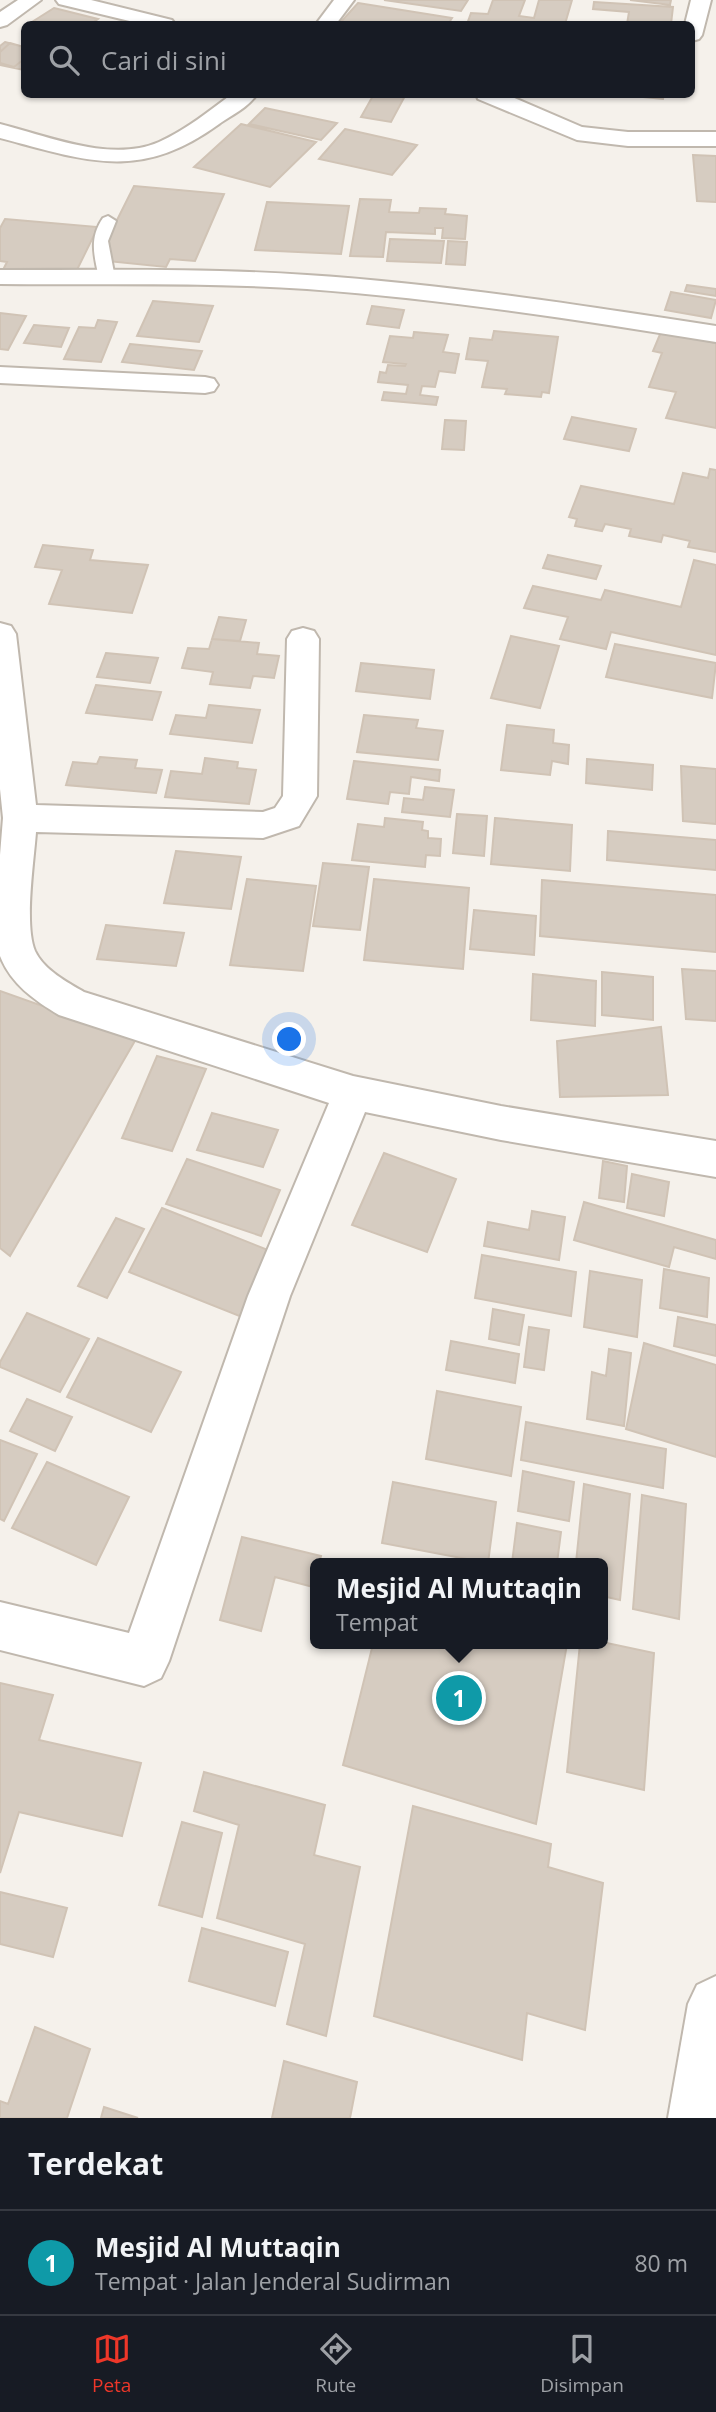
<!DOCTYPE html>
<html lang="id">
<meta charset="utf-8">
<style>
:root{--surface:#171b24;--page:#242831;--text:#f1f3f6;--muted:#9ea1a6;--line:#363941;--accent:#ee3729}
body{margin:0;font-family:"Open Sans",sans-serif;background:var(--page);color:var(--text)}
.you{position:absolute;left:290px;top:1040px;width:24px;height:24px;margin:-18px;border:5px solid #fff;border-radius:50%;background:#1a73e8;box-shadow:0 0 0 10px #1a73e833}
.badge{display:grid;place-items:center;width:46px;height:46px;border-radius:50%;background:var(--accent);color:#fff;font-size:23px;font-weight:700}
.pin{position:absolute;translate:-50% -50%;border:4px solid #fff;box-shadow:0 2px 7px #0006}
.popup{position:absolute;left:310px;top:1558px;width:298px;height:91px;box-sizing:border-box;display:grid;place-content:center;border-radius:10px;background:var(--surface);filter:drop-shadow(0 2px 5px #0005);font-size:23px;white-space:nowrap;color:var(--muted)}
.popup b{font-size:26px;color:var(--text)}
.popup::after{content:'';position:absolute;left:50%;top:100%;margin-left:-14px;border:14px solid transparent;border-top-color:var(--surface)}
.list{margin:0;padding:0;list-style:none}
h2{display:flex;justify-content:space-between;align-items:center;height:91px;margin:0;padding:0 28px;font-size:30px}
h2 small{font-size:23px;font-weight:400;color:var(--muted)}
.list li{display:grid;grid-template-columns:46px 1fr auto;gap:21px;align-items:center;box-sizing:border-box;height:105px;padding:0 28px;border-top:2px solid var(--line)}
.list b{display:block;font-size:26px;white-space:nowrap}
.list p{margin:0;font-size:23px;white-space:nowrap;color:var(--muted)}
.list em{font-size:23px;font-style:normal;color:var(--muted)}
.icon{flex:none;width:38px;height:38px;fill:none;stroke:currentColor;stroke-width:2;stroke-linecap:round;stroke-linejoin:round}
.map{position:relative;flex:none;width:716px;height:2118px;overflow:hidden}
.search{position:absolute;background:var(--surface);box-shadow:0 2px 5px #0004;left:21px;right:21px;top:21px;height:77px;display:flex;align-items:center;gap:18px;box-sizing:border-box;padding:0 24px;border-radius:10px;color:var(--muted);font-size:26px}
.sheet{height:196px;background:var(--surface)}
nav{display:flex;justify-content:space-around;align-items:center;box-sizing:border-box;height:98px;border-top:2px solid var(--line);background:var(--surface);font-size:19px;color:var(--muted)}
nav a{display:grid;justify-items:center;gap:4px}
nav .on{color:var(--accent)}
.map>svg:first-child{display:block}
.building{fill:#d6ccc1;stroke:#d0c3b5;stroke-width:2}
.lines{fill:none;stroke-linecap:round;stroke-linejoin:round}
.service-casing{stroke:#c0b8ae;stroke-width:4}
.minor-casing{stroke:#c0b8ae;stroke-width:4}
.tertiary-casing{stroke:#c0b8ae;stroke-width:4}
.service{fill:#fff;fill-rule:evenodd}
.minor{fill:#fff;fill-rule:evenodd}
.tertiary{fill:#fff;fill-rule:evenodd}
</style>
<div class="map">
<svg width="716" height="2118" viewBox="0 0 716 2118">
<rect width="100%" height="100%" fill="#f5f1eb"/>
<path class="building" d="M384 0H468L461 11Z
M493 0H525L519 16 534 18 539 0H572L565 24H467L471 13 488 14Z
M630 0H671L670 5Z
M594 2 673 7 671 24H627L629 12 593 9Z
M358 3 452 18 448 24H339Z
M54 8 98 19 91 24H42L32 22Z
M5 42 24 47V59L14 67 0 63V46Z
M10 43 24 47V70L0 65V52Z
M374 94H406L391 122 361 117Z
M612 94H664L663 99Z
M265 108 337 123 321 140 249 124Z
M241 124 316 142 270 187 194 167Z
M345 129 417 145 392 175 319 159Z
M693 155 716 156V202L697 201Z
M134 186 224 194 195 261 170 259 166 267 97 260Z
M360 199 391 200 389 212 419 213 420 208 446 209 445 214 467 216 465 239 442 238 443 228H435V234L386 232 383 257 350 256Z
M267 202 349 206 341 254 255 250Z
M5 219 98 227 74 276 3 270 7 262 0 261V228Z
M390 239 444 241 441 263 387 261Z
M448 241 467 242 465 265 446 264Z
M687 285 716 289V296L685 291Z
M671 292 716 300 711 318 665 310Z
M153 301 213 306 199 342 137 336Z
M372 306 404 310 399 328 367 324Z
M0 313 26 316 8 350 0 349Z
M98 320 117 322 101 362 64 359 79 327 95 328Z
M34 325 69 328 61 347 24 343Z
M494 331 558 337 549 393 542 392 541 397 505 394 507 389 482 387 488 361 466 359 470 338 492 340Z
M414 332 448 335 443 352 459 354 455 373 439 371 435 387 422 386 420 395 438 397 436 405 382 400 384 392 406 394 408 385 378 382 380 372 386 373 388 365 405 366 406 364 383 362 390 336 413 338Z
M661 332 716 343V428L666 418 676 392 649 387 662 353 653 351Z
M130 344 202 351 194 370 122 362Z
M572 417 636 429 629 451 564 439Z
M445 420 466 421 464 450 442 449Z
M710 469 716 470V552L688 547 690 541 663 535 661 542 629 536 631 529 605 524 602 531 575 526 577 519 569 517 581 486 674 504 683 473 708 478Z
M43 545 93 550 90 560 148 565 132 613 49 604 62 570 35 567Z
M548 555 601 566 596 579 543 568Z
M694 560 716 565V655L611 632 606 649 560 639 568 617 524 608 533 586 601 600 605 590 681 607Z
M219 617 246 620 240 641 212 639Z
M511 636 559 646 540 708 491 698Z
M212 639 259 643 257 654 279 656 274 678 253 676 250 688 210 684 213 672 182 668 188 648 209 649Z
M615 644 716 663 712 698 606 677Z
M106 653 158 658 150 683 97 677Z
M361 663 434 670 430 699 356 691Z
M96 685 161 692 152 720 86 713Z
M209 705 260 710 252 743 170 734 176 715 206 718Z
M364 715 418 720 416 728 443 731 438 760 357 752Z
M507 725 554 730 553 743 569 745 568 764 552 761 550 775 501 770Z
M100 757 137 760 135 768 162 770 156 793 66 785 73 762 97 764Z
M205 758 238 762 237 768 256 770 249 804 165 797 171 771 202 774Z
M587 759 653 765 652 790 586 783Z
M354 761 440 770 439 781 411 777 409 794 390 792 388 804 347 799Z
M681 766 716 769V824L683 821Z
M425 787 454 790 450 817 402 812 404 798 423 800Z
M457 814 487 816 484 856 453 853Z
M385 818 423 822 422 830 428 831V838L441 839 440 856 426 855 425 867 352 860 358 824 384 827Z
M495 818 572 825 570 871 491 864Z
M608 831 716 840V870L607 860Z
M176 851 241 857 231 909 164 903Z
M323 863 369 867 360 930 313 926Z
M247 879 316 886 303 971 230 965Z
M374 879 469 888 463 969 364 960Z
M542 880 716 895V952L540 936Z
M474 910 536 916 534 955 470 949Z
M106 925 184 933 176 966 97 959Z
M682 969 716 971V1021L686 1019Z
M602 972 653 977V1020L602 1015Z
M533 974 596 981 595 1026 531 1020Z
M0 991 136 1039 10 1256 0 1248Z
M661 1027 668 1095 560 1097 557 1041Z
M157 1056 206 1069 172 1151 122 1138Z
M212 1113 278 1130 263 1167 197 1150Z
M384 1153 456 1179 427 1252 352 1225Z
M187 1159 280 1190 261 1236 166 1204Z
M603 1161 627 1166 624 1202 599 1198Z
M632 1174 669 1182 664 1216 627 1208Z
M584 1202 716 1240V1259L674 1247 669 1267 574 1240Z
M162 1208 273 1252 242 1317 129 1272Z
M532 1211 565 1217 559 1260 484 1246 488 1222 529 1230Z
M116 1218 144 1229 107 1298 78 1286Z
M482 1255 576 1272 571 1316 475 1298Z
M664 1269 709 1278 707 1317 660 1308Z
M590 1271 642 1280 637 1337 584 1327Z
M493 1309 524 1315 519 1345 489 1339Z
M27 1313 89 1339 60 1392 0 1367V1362Z
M678 1317 716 1325V1356L674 1346Z
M529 1327 549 1330 544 1370 524 1367Z
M98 1338 181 1372 151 1432 67 1397Z
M451 1341 519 1354 515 1383 446 1370Z
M644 1343 716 1365V1457L626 1429Z
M609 1349 631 1353 624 1426 587 1419 592 1372 606 1376Z
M437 1391 521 1407 511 1476 426 1459Z
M27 1399 72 1417 55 1451 10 1431Z
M526 1422 666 1449 663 1488 521 1460Z
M0 1440 37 1454 4 1521 0 1519Z
M47 1462 129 1497 96 1565 12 1528Z
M523 1471 574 1482 569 1521 518 1511Z
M393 1482 496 1502 488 1563 382 1543Z
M584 1484 630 1494 620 1600 602 1596V1563H576Z
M642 1495 686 1504 679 1619 633 1609Z
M517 1523 561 1532 557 1563H512Z
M242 1537 321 1556 319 1563H316L313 1587 275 1577 261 1631 220 1620Z
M602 1642 654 1653 644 1790 567 1772 580 1644Z
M373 1644H567L536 1824 343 1765Z
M0 1683 53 1695 39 1740 141 1763 122 1836 19 1812 0 1873Z
M204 1772 325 1805 314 1855 360 1867 326 2036 287 2024 305 1944 217 1918 239 1825 194 1811Z
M413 1806 551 1844 548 1867 603 1883 585 2030 527 2013 522 2060 374 2016Z
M182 1822 222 1833 202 1917 159 1905Z
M0 1892 67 1908 53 1957 0 1944Z
M202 1928 288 1952 275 2006 189 1981Z
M35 2027 90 2049 67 2118H0V2101L8 2104Z
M284 2061 357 2082 350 2118H272Z
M104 2107 138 2118H101Z"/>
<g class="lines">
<defs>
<path id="service" d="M108 216 116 221 108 241 115 278 107 283 99 278C94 255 89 238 103 218Z"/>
<path id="minor" d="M18 0H41L7 25 0 27V12Z
M56 0H91L172 20 175 24H142L59 4Z
M334 0H354L336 24H316Z
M691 0H711L702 35 699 39 692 41V24H685Z
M232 94H257C249 107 232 115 219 124 139 182 88 161 0 138V124C48 136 111 163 159 142 186 130 209 111 232 94Z
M476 94H505L582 127 628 132H716V146H628L577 140 478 99Z
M0 270C102 270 205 268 307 275 444 284 580 305 716 326V342C580 320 444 299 307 289 205 282 102 285 0 284Z
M0 367 205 377 214 379 218 385 214 391 205 393 0 383Z
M0 623 11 626 16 634 36 805 263 812 275 808 283 796 287 639 292 631 303 628 314 631 319 639 317 796 299 826 263 838 36 832C34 861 24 925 35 951 44 970 67 982 84 992L353 1076 501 1106 716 1141V1177L501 1140 365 1112 290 1296 169 1661 161 1678 144 1686 0 1650V1602L129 1633 248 1296 329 1103 59 1015C34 1000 11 984 0 956V855L3 818 0 789Z"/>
<path id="tertiary" d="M716 1976V2118H668L688 2004 697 1985Z"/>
</defs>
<use href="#service" class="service-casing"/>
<use href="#minor" class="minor-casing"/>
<use href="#tertiary" class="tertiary-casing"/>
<use href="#service" class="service"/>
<use href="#minor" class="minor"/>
<use href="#tertiary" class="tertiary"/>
</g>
</svg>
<div class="you"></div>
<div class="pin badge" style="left:459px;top:1698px;background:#0f9aa8">1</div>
<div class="popup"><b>Mesjid Al Muttaqin</b>Tempat</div>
<div class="search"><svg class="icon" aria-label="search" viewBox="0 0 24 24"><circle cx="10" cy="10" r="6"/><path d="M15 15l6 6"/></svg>Cari di sini</div>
</div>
<section class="sheet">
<h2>Terdekat<small></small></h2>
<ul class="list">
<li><span class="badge" style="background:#0f9aa8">1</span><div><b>Mesjid Al Muttaqin</b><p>Tempat · Jalan Jenderal Sudirman</p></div><em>80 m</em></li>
</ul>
</section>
<nav>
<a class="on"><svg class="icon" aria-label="map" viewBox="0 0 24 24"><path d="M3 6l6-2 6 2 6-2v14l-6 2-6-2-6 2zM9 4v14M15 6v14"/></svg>Peta</a>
<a><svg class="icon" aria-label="directions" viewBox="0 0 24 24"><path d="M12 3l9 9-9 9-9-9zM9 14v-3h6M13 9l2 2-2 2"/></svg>Rute</a>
<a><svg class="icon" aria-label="saved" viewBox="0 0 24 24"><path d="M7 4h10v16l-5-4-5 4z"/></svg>Disimpan</a>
</nav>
